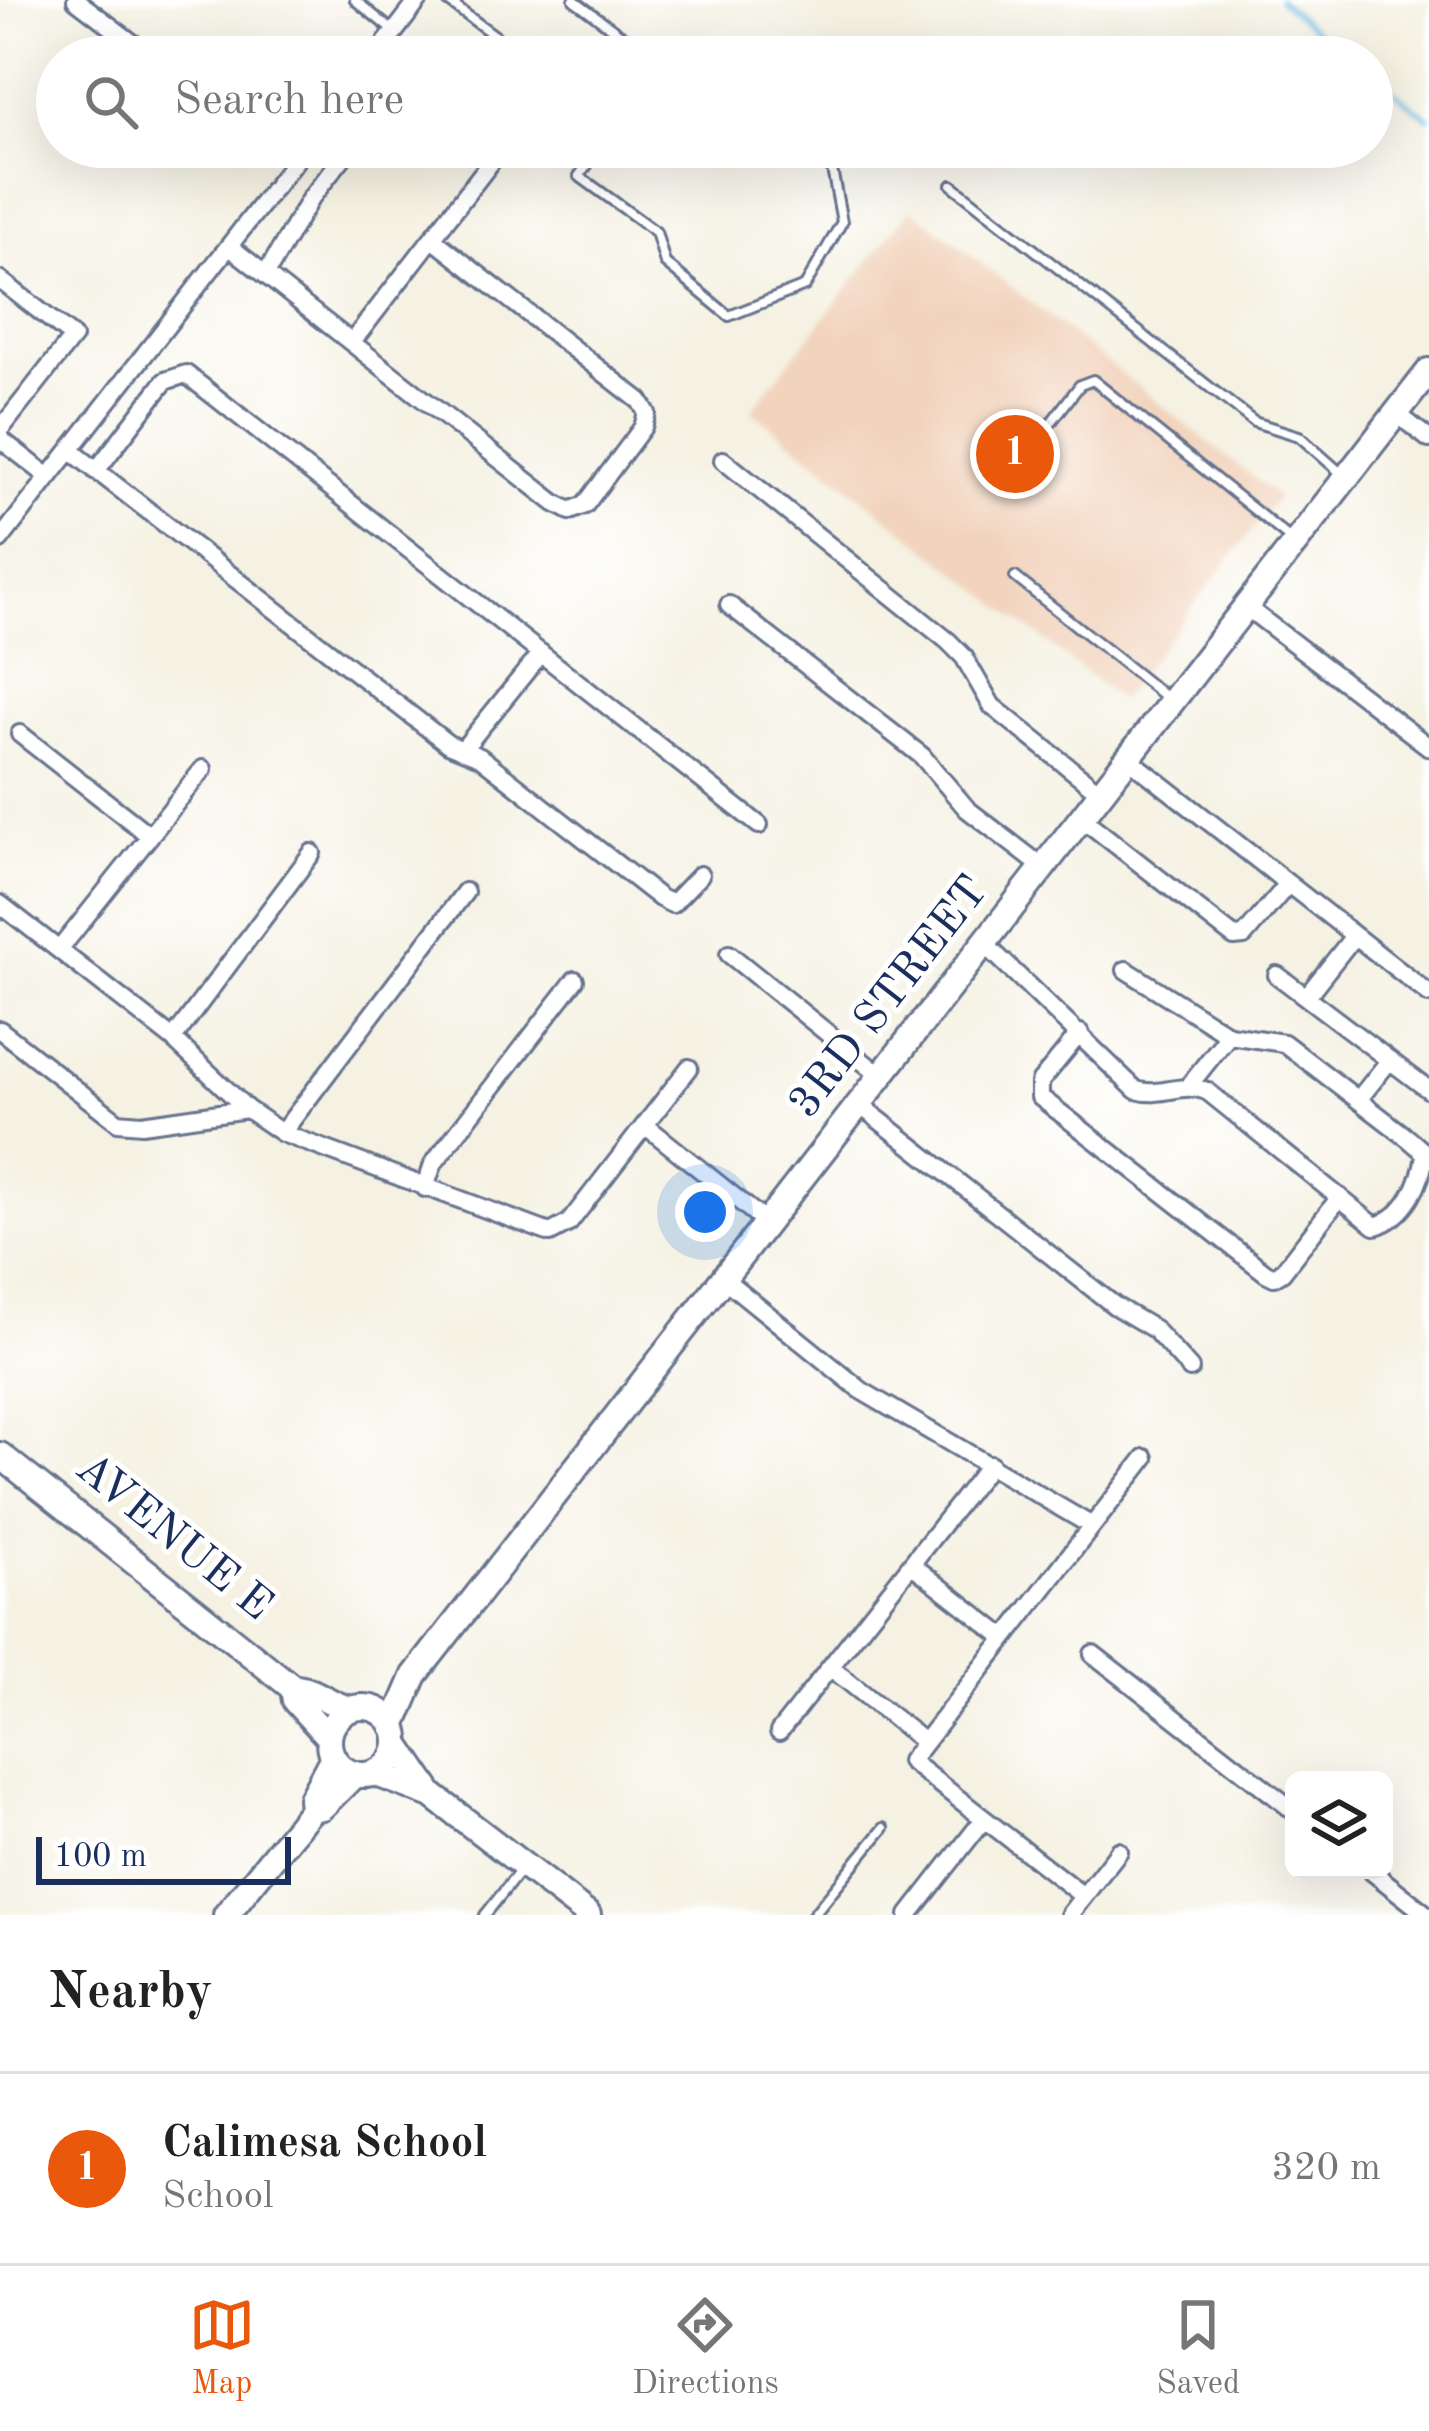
<!DOCTYPE html>
<style>
:root{--surface:#fff;--page:#f2f2f2;--text:#222;--muted:#767676;--line:#e0e0e0;--accent:#ea580c}
body{margin:0;font-family:"Old Standard TT",serif;background:var(--page);color:var(--text)}
.controls{position:absolute;right:36px;bottom:36px;display:grid;overflow:hidden;border-radius:18px;box-shadow:0 12px 48px #0002}
.controls button{width:108px;height:108px;display:grid;place-items:center;padding:0;border:0;border-bottom:3px solid var(--line);background:var(--surface);color:var(--text);font:60px sans-serif}
.scale{position:absolute;left:36px;bottom:30px;width:255px;box-sizing:border-box;padding-left:12px;border:6px solid #1b2f5e;border-top:0;font-size:33px;line-height:42px;white-space:nowrap;color:#1b2f5e;-webkit-text-stroke:9px #fff;paint-order:stroke}
.you{position:absolute;left:705px;top:1212px;width:42px;height:42px;margin:-30px;border:9px solid #fff;border-radius:50%;background:#1a73e8;box-shadow:0 0 0 18px #1a73e833}
.badge{display:grid;place-items:center;width:78px;height:78px;border-radius:50%;background:var(--accent);color:#fff;font-size:39px;font-weight:700}
.pin{position:absolute;translate:-50% -50%;border:6px solid #fff;box-shadow:0 3px 12px #0006}
.list{margin:0;padding:0;list-style:none}
h2{display:flex;justify-content:space-between;align-items:center;height:156px;margin:0;padding:0 48px;font-size:51px}
h2 small{font-size:39px;font-weight:400;color:var(--muted)}
.list li{display:grid;grid-template-columns:78px 1fr auto;gap:36px;align-items:center;box-sizing:border-box;height:192px;padding:0 48px;border-top:3px solid var(--line)}
.list b{display:block;font-size:45px;white-space:nowrap}
.list p{margin:0;font-size:39px;white-space:nowrap;color:var(--muted)}
.list em{font-size:39px;font-style:normal;color:var(--muted)}
.icon{flex:none;width:66px;height:66px;fill:none;stroke:currentColor;stroke-width:2;stroke-linecap:round;stroke-linejoin:round}
.map{position:relative;flex:none;width:1429px;height:1915px;overflow:hidden}
.search{position:absolute;background:var(--surface);box-shadow:0 12px 48px #0002;left:36px;right:36px;top:36px;height:132px;display:flex;align-items:center;gap:30px;box-sizing:border-box;padding:0 42px;border-radius:66px;color:var(--muted);font-size:45px}
.sheet{height:348px;background:var(--surface)}
nav{display:flex;justify-content:space-around;align-items:center;box-sizing:border-box;height:168px;border-top:3px solid var(--line);background:var(--surface);font-size:33px;color:var(--muted)}
nav a{display:grid;justify-items:center;gap:6px}
nav .on{color:var(--accent)}
.map>svg:first-child{display:block}
.built{fill:#f2d4be}
.lines{fill:none;stroke-linecap:round;stroke-linejoin:round}
.stream{stroke:#68bde5;stroke-width:4.5}
.lane-casing{stroke:#67738d;stroke-width:14}
.street-casing{stroke:#67738d;stroke-width:22}
.secondary-casing{stroke:#67738d;stroke-width:30}
.lane{stroke:#fff;stroke-width:8}
.street{stroke:#fff;stroke-width:16}
.secondary{stroke:#fff;stroke-width:24}
.labels{text-anchor:middle;dominant-baseline:central;stroke-width:10;stroke-linejoin:round;paint-order:stroke}
.street-label{font-size:45px;fill:#1b2f5e;stroke:#fff}
</style>
<div class="map">
<svg width="1429" height="1915" viewBox="0 0 1429 1915">
<rect width="100%" height="100%" fill="#fff"/>
<filter id="ink" filterUnits="userSpaceOnUse"><feTurbulence type="fractalNoise" baseFrequency=".00833" numOctaves="2"/><feDisplacementMap in="SourceGraphic" scale="24" xChannelSelector="R" yChannelSelector="G"/><feConvolveMatrix kernelMatrix="1 2 1 2 8 2 1 2 1" color-interpolation-filters="sRGB"/></filter>
<filter id="wash" filterUnits="userSpaceOnUse"><feTurbulence type="fractalNoise" baseFrequency=".004" numOctaves="4" result="noise"/><feDisplacementMap in="SourceGraphic" scale="48" xChannelSelector="R" yChannelSelector="G"/><feGaussianBlur stdDeviation="2.7" result="paint"/><feColorMatrix in="noise" values="0 0 0 0 0 0 0 0 0 0 0 0 0 0 0 0 0 1.4 0 .05"/><feComposite in="paint" operator="in"/></filter>
<g filter="url(#wash)">
<rect width="100%" height="100%" fill="#f5f2e3"/>
<path class="built" d="M911 208 1278 497 1120 700 751 410Z"/>
<g class="lines">
<path class="stream" d="M1279 0 1346 57
M1372 75 1429 118"/>
</g>
</g>
<g filter="url(#ink)">
<g class="lines">
<defs>
<path id="lane" d="M355 0 393 31
M446 0 524 57
M574 0 640 49 639 57
M601 147 579 176 656 232 665 263 729 316 805 286 842 222 830 159 815 147
M952 185 1254 422 1299 436 1343 475
M1015 469 1080 385 1093 380 1293 541
M1015 577 1167 698
M485 1915 520 1871
M813 1915 884 1828"/>
<path id="street" d="M76 0 151 57
M375 57 419 0
M269 147 297 158
M229 246 555 503 570 511 585 505 643 427 647 413 640 401 434 240
M266 274 310 199 351 147
M0 280 73 337 0 430
M352 342 491 162 487 147
M1396 413 1429 439
M0 439 49 477
M70 450 448 744 480 757 660 898 672 904 700 875
M723 460 948 641 964 657 992 706 1102 794
M96 471 165 381 186 374 759 825
M0 540 306 147
M729 605 922 756 967 809 1045 869
M1245 606 1429 747
M20 734 150 836
M464 748 541 653
M1129 759 1429 994
M1083 819 1234 937 1244 936 1288 884
M0 904 173 1039 247 1109
M986 945 1136 1090C1163 1098 1181 1081 1207 1091L1375 1226C1406 1217 1422 1183 1425 1153L1409 1139 1284 1043 1229 1035 1126 970
M59 950 203 769
M729 954 882 1077
M1277 975 1429 1090
M1306 997 1354 936
M0 1030 118 1122 142 1124 247 1109 282 1133 550 1233 569 1223 689 1068
M1080 1033 1040 1082V1097L1266 1273 1274 1277 1282 1272 1340 1197
M173 1039 312 853
M1190 1084 1229 1035
M1358 1100 1389 1061
M860 1105 1115 1306 1154 1329 1190 1369
M646 1126 767 1223
M282 1133 465 892
M425 1188 433 1164 575 980
M724 1279 862 1391 1092 1526
M911 1564 1005 1638
M1093 1654 1294 1811
M830 1667 924 1742
M779 1732 990 1464
M1370 1870 1427 1915
M1083 1896 910 1761 1145 1458
M909 1915 984 1819
M1069 1915 1119 1851"/>
<path id="secondary" d="M0 1455 293 1688C314 1687 330 1706 352 1709
M293 1688 295 1701 329 1738
M329 1741a34 34 0 1 1 68 0a34 34 0 1 1-68 0Z
M393 1726 415 1675 1429 371
M397 1744 432 1795 588 1915
M374 1773 432 1795
M312 1809 311 1798 333 1757
M226 1915 312 1809 322 1807 355 1774"/>
</defs>
<use href="#lane" class="lane-casing"/>
<use href="#street" class="street-casing"/>
<use href="#secondary" class="secondary-casing"/>
<use href="#lane" class="lane"/>
<use href="#street" class="street"/>
<use href="#secondary" class="secondary"/>
</g>
</g>
<g class="labels">
<g class="street-label">
<text transform="translate(890 998) rotate(-52)">3RD STREET</text>
<text transform="translate(173 1538) rotate(39)">AVENUE E</text>
</g>
</g>
</svg>
<div class="controls">
<button><svg class="icon" aria-label="layers" viewBox="0 0 24 24"><path d="M12 4l9 5-9 5-9-5zM3 14l9 5 9-5"/></svg></button>
</div>
<div class="scale">100 m</div>
<div class="you"></div>
<div class="pin badge" style="left:1015px;top:454px">1</div>
<div class="search"><svg class="icon" aria-label="search" viewBox="0 0 24 24"><circle cx="10" cy="10" r="6"/><path d="M15 15l6 6"/></svg>Search here</div>
</div>
<section class="sheet">
<h2>Nearby<small></small></h2>
<ul class="list">
<li><span class="badge">1</span><div><b>Calimesa School</b><p>School</p></div><em>320 m</em></li>
</ul>
</section>
<nav>
<a class="on"><svg class="icon" aria-label="map" viewBox="0 0 24 24"><path d="M3 6l6-2 6 2 6-2v14l-6 2-6-2-6 2zM9 4v14M15 6v14"/></svg>Map</a>
<a><svg class="icon" aria-label="directions" viewBox="0 0 24 24"><path d="M12 3l9 9-9 9-9-9zM9 14v-3h6M13 9l2 2-2 2"/></svg>Directions</a>
<a><svg class="icon" aria-label="saved" viewBox="0 0 24 24"><path d="M7 4h10v16l-5-4-5 4z"/></svg>Saved</a>
</nav>
